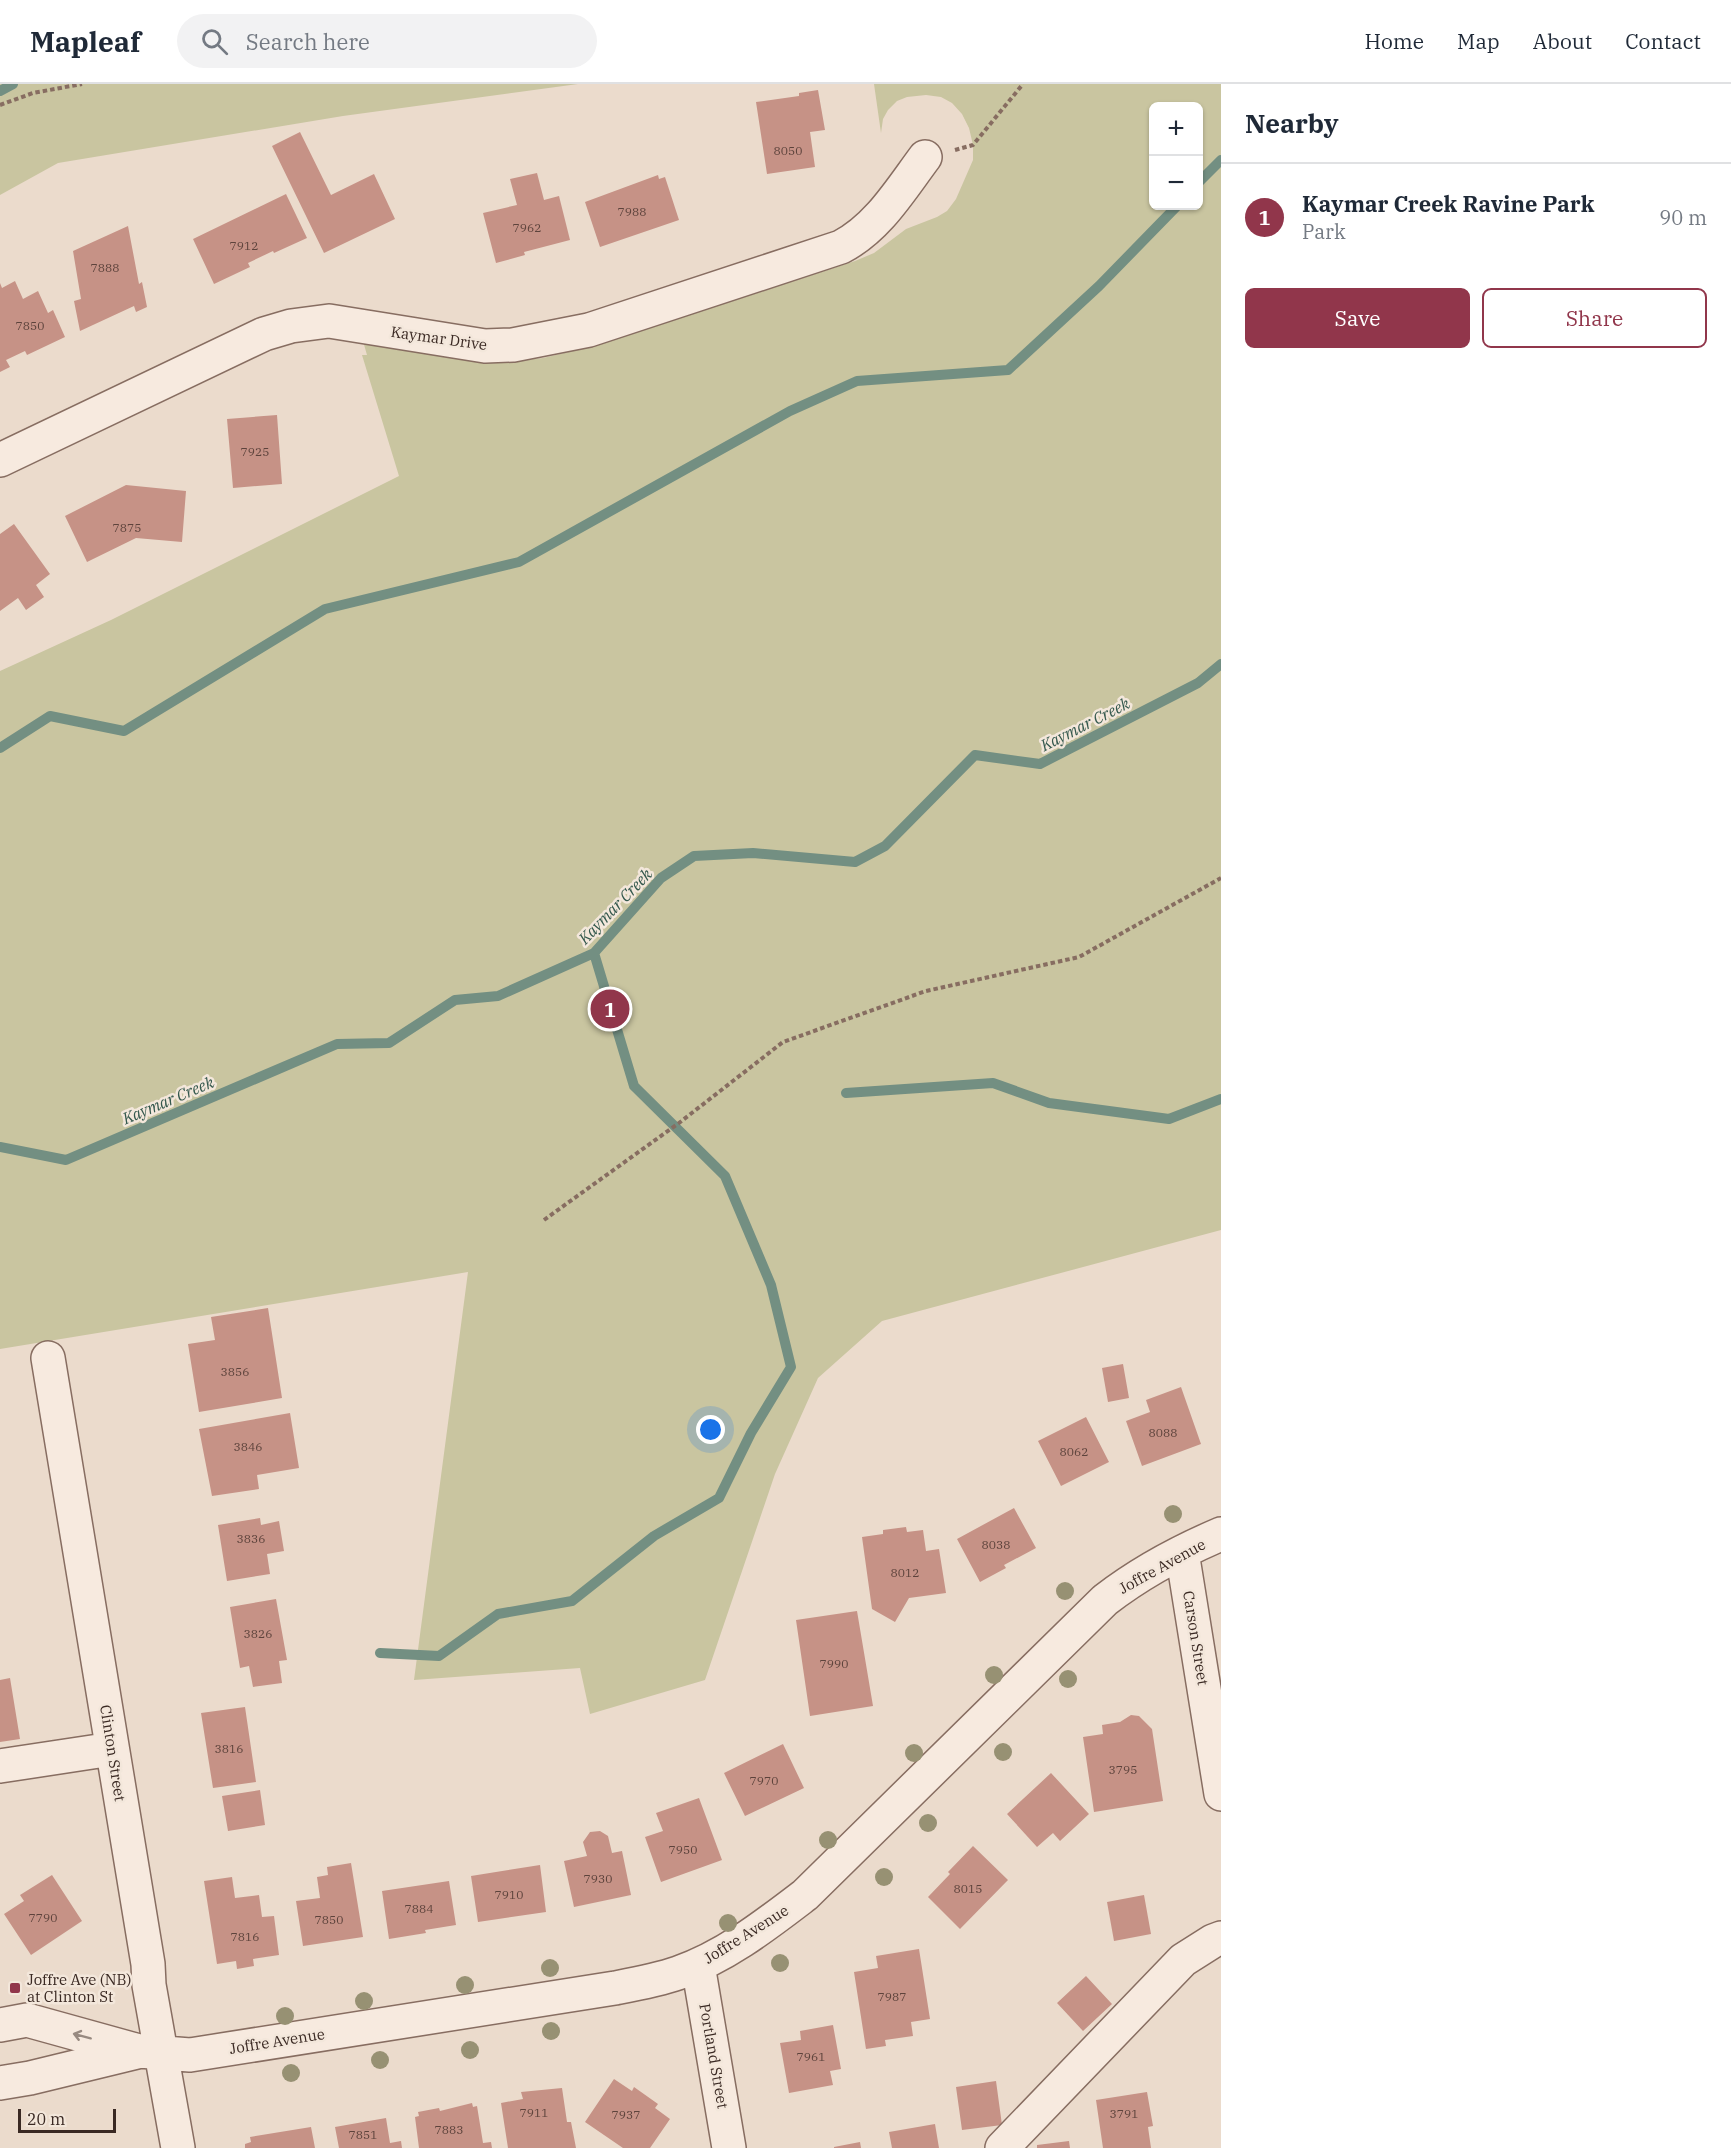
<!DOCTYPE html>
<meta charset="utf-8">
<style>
:root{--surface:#fff;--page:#f2f2f3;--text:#1f2937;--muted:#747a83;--line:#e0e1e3;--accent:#91364b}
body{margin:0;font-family:"IBM Plex Serif",serif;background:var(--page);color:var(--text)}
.controls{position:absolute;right:18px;top:18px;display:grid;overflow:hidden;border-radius:9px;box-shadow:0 2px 4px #0004}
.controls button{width:54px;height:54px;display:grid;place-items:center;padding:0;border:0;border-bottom:2px solid var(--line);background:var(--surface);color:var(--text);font:30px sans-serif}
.scale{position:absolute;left:18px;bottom:15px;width:98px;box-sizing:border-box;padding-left:6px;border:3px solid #3a2923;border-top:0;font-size:16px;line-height:21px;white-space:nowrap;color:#3a2923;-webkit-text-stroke:4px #f3e7db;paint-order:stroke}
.you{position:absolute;left:711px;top:1346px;width:21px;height:21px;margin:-15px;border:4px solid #fff;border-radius:50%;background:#1a73e8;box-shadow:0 0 0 9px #1a73e833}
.badge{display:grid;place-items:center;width:39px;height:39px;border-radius:50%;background:var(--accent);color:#fff;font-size:20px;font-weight:700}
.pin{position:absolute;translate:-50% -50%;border:3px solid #fff;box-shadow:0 2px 6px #0006}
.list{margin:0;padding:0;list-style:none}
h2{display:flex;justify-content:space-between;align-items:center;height:78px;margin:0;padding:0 24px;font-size:26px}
h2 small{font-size:20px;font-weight:400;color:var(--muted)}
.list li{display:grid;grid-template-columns:39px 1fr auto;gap:18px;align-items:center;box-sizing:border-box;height:108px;padding:0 24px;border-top:2px solid var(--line)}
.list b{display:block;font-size:22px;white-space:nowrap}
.list p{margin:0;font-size:20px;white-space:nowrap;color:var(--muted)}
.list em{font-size:20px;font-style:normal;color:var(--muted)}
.actions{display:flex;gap:12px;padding:18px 24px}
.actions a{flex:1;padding:14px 0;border:2px solid var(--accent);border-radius:9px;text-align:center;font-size:21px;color:var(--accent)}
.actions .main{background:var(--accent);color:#fff}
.icon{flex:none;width:33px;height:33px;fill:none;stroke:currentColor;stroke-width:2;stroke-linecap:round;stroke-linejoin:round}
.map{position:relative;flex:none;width:1221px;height:2064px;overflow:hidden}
header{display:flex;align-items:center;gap:36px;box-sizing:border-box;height:84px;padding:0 30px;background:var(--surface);border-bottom:2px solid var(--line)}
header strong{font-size:28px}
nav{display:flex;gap:33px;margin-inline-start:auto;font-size:21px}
.search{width:420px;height:54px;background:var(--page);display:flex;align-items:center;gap:15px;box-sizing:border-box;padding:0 21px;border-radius:33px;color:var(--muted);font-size:22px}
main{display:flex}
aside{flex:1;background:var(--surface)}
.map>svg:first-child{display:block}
.green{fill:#c9c5a0;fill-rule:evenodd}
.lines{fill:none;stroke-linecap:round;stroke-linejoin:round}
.stream{stroke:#738f82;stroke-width:10}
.building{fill:#c69286}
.minor-casing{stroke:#876d61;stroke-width:36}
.path{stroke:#876d61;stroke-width:4;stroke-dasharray:4.5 3;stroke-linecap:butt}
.minor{stroke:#f7eadf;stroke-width:33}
.tree{fill:#979173}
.oneway{stroke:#988a81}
.poi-dot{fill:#91364b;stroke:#f3e7db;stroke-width:2}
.labels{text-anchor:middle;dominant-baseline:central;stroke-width:5;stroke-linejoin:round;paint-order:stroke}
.number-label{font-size:12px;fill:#5d433c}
.street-label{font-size:15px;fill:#3a2923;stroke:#f3e7db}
.poi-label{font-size:15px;fill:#3a2923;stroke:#f3e7db;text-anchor:start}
.water-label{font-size:16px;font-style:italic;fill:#34584d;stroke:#f3e7db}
</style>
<header>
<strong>Mapleaf</strong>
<div class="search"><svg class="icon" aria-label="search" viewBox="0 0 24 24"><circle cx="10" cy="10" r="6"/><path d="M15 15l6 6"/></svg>Search here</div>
<nav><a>Home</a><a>Map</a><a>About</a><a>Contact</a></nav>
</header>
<main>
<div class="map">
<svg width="1221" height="2064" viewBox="0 0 1221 2064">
<rect width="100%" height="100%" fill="#ebdbcc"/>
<path class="green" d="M0 0H578L343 32 58 79 0 111Z
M874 0H1221V1146L882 1237 818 1294 775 1390 705 1596 590 1630 580 1584 414 1596 468 1188 0 1265V587L111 536 399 392 362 271H367L363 257 483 278 515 277 543 274 594 262 855 177 874 169 906 145 937 133 947 127 956 115 973 76V61L969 44 962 30 952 19 941 13 926 11 907 13 897 17 888 26 883 35 881 49ZM1154 22H1198V122H1154Z"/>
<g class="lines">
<path class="stream" d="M0 7 13 0
M1198 99 1221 76
M0 664 50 632 124 647 325 525 519 478 790 327 857 297 1008 286 1099 202 1177 122
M846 1009 993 999 1049 1019 1169 1035 1221 1015
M0 1063 66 1076 337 960 389 959 455 916 498 912 594 869 661 794 694 772 753 769 855 778 885 762 975 671 1040 680 1198 599 1221 580
M380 1569 439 1572 498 1530 572 1517 654 1452 719 1414 751 1349 791 1283 771 1201 725 1092 634 1002 594 869"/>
</g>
<path class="building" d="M818 6 825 46 810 48 815 83 767 90 756 18 799 12V9Z
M300 48 331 111 374 90 395 135 324 169 272 62Z
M537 89 544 116 559 112 570 156 524 168 525 171 496 179 483 129 517 121 510 95Z
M658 91 659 95 665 93 679 136 600 163 585 118Z
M286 110 307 154 274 169 273 167 248 179 250 183 214 200 193 155Z
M128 142 139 200 142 198 147 223 136 228 134 222 80 247 74 217 81 215 73 167Z
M15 197 23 215 38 207 48 229 53 226 65 253 27 271 25 267 6 276 10 283 0 288V199L2 204Z
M277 331 282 400 233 404 227 335Z
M126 401 186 407 182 458 136 454 87 478 65 432Z
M14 440 50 490 36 501 44 513 26 526 18 514 0 527V450Z
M268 1224 282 1314 199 1328 188 1260 215 1256 211 1233Z
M1123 1280 1129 1314 1108 1318 1102 1284Z
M1181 1303 1201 1360 1142 1382 1126 1337 1150 1328 1146 1316Z
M290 1329 299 1384 257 1391 259 1405 212 1412 199 1345Z
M1086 1333 1109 1378 1061 1402 1038 1357Z
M1014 1424 1036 1464 1004 1481 1006 1484 980 1498 957 1455Z
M260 1434 261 1441 279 1437 284 1467 267 1470 270 1490 227 1497 218 1441Z
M906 1443 907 1448 923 1446 926 1467 939 1465 946 1509 909 1514 895 1538 872 1525 862 1453 883 1450V1446Z
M276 1515 287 1576 279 1577 282 1599 253 1603 249 1582 240 1584 230 1523Z
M857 1527 873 1622 810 1632 796 1536Z
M10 1594 20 1655 0 1658V1596Z
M245 1623 256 1698 213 1704 201 1629Z
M1131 1631 1139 1632 1152 1645 1163 1717 1094 1728 1083 1653 1103 1650 1102 1641 1120 1638Z
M783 1660 804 1704 745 1732 724 1689Z
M1051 1689 1089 1730 1060 1757 1053 1749 1037 1763 1007 1730Z
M260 1706 265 1741 228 1747 222 1712Z
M699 1714 722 1776 661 1798 645 1753 663 1747 656 1729Z
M600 1747 608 1752 612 1769 622 1767 631 1811 574 1823 564 1777 587 1772 583 1758 590 1748Z
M973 1762 1008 1796 960 1845 928 1813 950 1790 948 1788Z
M351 1779 363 1853 303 1862 296 1817 320 1814 317 1793 328 1791 327 1783Z
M540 1781 546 1828 478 1838 471 1792Z
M52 1791 82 1837 31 1871 4 1830 24 1817 20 1811Z
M232 1793 235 1814 259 1811 262 1833 274 1832 279 1871 253 1875 254 1882 237 1885 236 1877 217 1880 204 1797Z
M449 1797 456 1841 425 1846 426 1849 389 1855 382 1807Z
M1144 1811 1151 1850 1114 1857 1107 1818Z
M919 1865 930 1935 911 1938 913 1952 885 1956 886 1962 866 1965 854 1888 878 1884 876 1872Z
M1086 1892 1112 1920 1083 1947 1057 1919Z
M833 1941 841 1985 830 1987 833 2001 789 2009 780 1959 801 1956 800 1947Z
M614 1995 632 2007 634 2003 658 2020 655 2024 670 2035 650 2064H623L585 2038Z
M996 1997 1002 2041 962 2046 956 2003Z
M562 2004 567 2038H571L576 2064H508L501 2019 523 2015 521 2008Z
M1147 2008 1153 2042 1148 2043 1151 2064H1103L1096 2016Z
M472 2019 473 2023 477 2022 483 2059 491 2058 492 2064H419L415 2033 419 2032 418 2028 439 2024 440 2027Z
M386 2034 390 2059 401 2057 402 2064H339L335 2043Z
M935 2040 939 2064H892L889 2048Z
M311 2043 315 2064H245V2060L251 2058 250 2053Z
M1069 2057 1070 2064H1037V2061Z
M860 2058 861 2064H834V2063Z"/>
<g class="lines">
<defs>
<path id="minor" d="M0 376 264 250 291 242 329 237 485 262 513 261 589 246 841 163C878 144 901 105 925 73
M48 1274 148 1880 149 1901 178 2064
M1182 1468 1221 1710
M0 1682 112 1665
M698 1881 729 2064
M0 1941 27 1936 139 1967 190 1971 615 1904C636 1900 658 1896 678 1889 725 1873 767 1840 805 1811L1105 1516C1140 1489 1181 1467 1221 1450
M0 1999 30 1994 137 1968
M1002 2064 1183 1876 1213 1857 1221 1854"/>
</defs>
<use href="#minor" class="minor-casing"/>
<path class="path" d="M0 21 33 9 82 0
M955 66 973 61 1023 0
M544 1136 679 1039 783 958 926 907 1079 873 1221 794"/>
<use href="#minor" class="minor"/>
</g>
<g class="tree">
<circle cx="1173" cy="1430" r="9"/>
<circle cx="1065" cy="1507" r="9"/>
<circle cx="994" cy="1591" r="9"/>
<circle cx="1068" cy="1595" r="9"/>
<circle cx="1003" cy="1668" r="9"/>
<circle cx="914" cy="1669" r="9"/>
<circle cx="928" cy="1739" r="9"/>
<circle cx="828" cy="1756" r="9"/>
<circle cx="884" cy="1793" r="9"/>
<circle cx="728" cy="1839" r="9"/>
<circle cx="780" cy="1879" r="9"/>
<circle cx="550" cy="1884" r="9"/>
<circle cx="465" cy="1901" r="9"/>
<circle cx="364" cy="1917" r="9"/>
<circle cx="285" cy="1932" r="9"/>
<circle cx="551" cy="1947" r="9"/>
<circle cx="470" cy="1966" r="9"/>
<circle cx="380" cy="1976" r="9"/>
<circle cx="291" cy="1989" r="9"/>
</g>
<defs><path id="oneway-shaft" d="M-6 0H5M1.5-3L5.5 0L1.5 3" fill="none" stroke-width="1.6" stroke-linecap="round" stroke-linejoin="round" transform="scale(1.5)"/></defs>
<use class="oneway" href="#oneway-shaft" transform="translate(82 1952) rotate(-165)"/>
<rect class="poi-dot" x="9" y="1898" width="12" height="12" rx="3"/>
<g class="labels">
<g class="number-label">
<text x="788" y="66">8050</text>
<text x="632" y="127">7988</text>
<text x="527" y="143">7962</text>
<text x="244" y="161">7912</text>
<text x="105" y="183">7888</text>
<text x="30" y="241">7850</text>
<text x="255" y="367">7925</text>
<text x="127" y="443">7875</text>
<text x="235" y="1287">3856</text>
<text x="1163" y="1348">8088</text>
<text x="248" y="1362">3846</text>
<text x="1074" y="1367">8062</text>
<text x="251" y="1454">3836</text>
<text x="996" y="1460">8038</text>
<text x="905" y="1488">8012</text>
<text x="258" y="1549">3826</text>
<text x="834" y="1579">7990</text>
<text x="229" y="1664">3816</text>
<text x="1123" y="1685">3795</text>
<text x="764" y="1696">7970</text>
<text x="683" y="1765">7950</text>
<text x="598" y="1794">7930</text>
<text x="968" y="1804">8015</text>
<text x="509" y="1810">7910</text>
<text x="419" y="1824">7884</text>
<text x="43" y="1833">7790</text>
<text x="329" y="1835">7850</text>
<text x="245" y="1852">7816</text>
<text x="892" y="1912">7987</text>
<text x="811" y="1972">7961</text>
<text x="534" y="2028">7911</text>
<text x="1124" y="2029">3791</text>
<text x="626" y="2030">7937</text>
<text x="449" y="2045">7883</text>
<text x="363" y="2050">7851</text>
</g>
<g class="street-label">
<text transform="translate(439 254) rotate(8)">Kaymar Drive</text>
<text transform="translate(1162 1482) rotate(-29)">Joffre Avenue</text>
<text transform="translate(1196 1554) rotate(81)">Carson Street</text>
<text transform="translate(113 1669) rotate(81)">Clinton Street</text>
<text transform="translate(746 1850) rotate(-32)">Joffre Avenue</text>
<text transform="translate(277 1957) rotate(-9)">Joffre Avenue</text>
<text transform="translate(714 1972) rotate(80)">Portland Street</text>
</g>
<g class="poi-label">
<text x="27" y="1895">Joffre Ave (NB)<tspan x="27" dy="17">at Clinton St</tspan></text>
</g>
<g class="water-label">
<text transform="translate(1085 640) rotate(-27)">Kaymar Creek</text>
<text transform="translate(615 822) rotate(-46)">Kaymar Creek</text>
<text transform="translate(168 1016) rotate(-23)">Kaymar Creek</text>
</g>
</g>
</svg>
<div class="controls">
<button>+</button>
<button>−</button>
</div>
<div class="scale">20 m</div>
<div class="you"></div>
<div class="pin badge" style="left:610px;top:925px">1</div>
</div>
<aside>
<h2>Nearby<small></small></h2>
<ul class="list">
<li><span class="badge">1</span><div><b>Kaymar Creek Ravine Park</b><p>Park</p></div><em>90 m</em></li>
</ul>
<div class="actions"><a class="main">Save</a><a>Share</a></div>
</aside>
</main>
